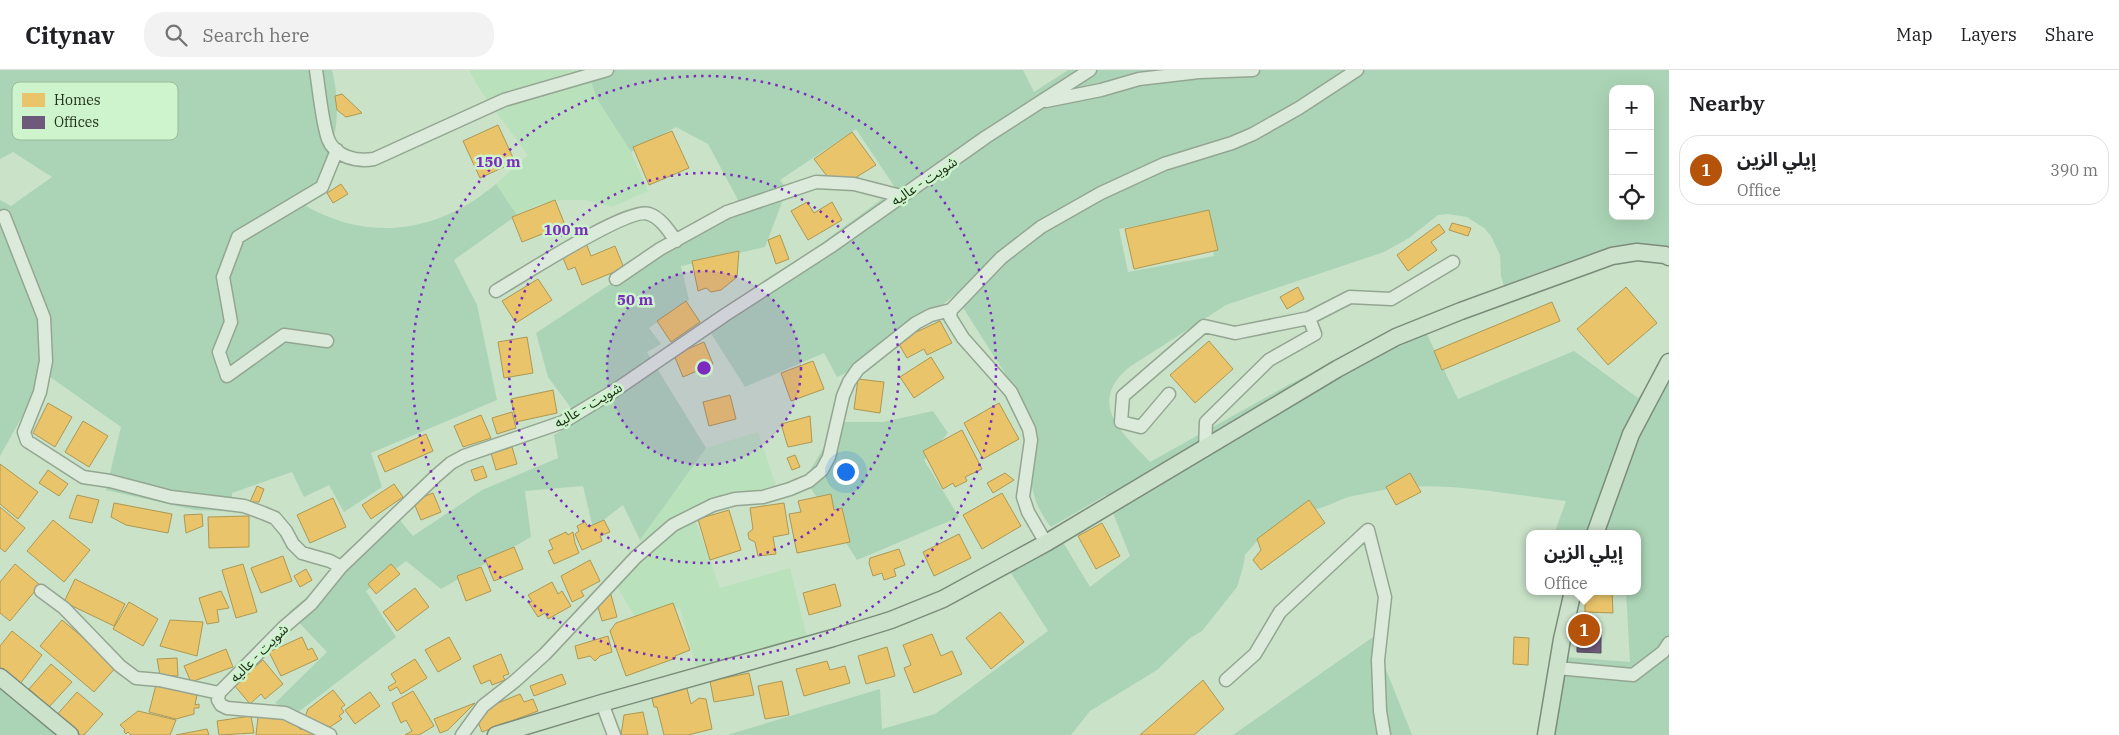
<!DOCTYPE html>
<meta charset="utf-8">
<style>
:root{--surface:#fff;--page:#f2f2f2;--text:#202124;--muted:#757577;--line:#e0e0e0;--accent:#b45309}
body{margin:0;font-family:"IBM Plex Serif","Noto Sans Arabic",serif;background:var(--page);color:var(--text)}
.controls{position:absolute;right:15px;top:15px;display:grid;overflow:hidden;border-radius:10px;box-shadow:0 5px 20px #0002}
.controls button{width:45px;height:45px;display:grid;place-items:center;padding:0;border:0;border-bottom:1px solid var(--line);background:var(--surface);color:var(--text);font:25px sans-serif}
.you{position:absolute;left:845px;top:401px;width:18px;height:18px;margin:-12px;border:4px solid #fff;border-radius:50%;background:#1a73e8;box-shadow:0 0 0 8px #1a73e833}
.badge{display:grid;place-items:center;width:32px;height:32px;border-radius:50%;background:var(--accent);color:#fff;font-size:16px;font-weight:700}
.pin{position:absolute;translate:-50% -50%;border:2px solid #fff;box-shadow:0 1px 5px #0006}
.popup{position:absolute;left:1526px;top:460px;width:115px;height:65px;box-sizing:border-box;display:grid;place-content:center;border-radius:10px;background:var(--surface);filter:drop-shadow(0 1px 4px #0005);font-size:16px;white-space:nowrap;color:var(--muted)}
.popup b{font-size:19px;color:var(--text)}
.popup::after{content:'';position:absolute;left:50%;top:100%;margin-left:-10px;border:10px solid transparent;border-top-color:var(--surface)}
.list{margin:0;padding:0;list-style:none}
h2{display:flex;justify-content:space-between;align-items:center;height:65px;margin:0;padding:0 20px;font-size:21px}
h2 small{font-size:16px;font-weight:400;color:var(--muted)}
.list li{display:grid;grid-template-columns:32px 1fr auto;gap:15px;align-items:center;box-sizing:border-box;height:70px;margin:0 10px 10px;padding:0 10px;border:1px solid var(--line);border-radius:20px}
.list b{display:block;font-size:19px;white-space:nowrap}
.list p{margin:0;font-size:16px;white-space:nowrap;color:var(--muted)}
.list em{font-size:16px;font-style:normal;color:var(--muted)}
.icon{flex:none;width:28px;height:28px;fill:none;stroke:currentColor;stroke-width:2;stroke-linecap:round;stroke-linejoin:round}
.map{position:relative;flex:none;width:1669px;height:665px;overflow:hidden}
header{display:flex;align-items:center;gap:30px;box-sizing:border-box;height:70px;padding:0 25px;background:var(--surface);border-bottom:1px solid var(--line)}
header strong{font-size:24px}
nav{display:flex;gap:28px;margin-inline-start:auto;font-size:18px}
.search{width:350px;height:45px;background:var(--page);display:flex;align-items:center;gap:12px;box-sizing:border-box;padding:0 18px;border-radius:20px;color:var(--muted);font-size:19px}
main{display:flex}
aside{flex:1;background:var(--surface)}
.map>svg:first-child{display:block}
.farmland{fill:#b9e2bc}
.green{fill:#abd4b6;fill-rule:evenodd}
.homes{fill:#e9c46a;stroke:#ad9853}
.offices{fill:#6d597a;stroke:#564e5e}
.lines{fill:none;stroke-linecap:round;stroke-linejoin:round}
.minor-casing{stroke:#94a692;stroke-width:15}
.major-casing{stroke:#7b8c79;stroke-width:19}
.minor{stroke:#dbeadb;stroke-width:12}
.major{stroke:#cce2cb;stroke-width:16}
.ring{fill:none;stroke:#7b2cbf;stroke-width:2.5;stroke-dasharray:2.5 5}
.labels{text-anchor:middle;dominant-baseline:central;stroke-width:5;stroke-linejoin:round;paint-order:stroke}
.street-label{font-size:14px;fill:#22331c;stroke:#cef4cd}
.key{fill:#cef4cd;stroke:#9aba98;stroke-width:1}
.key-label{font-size:14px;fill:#22331c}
.centre{fill:#7b2cbf;stroke:#cef4cd;stroke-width:2.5}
.ring-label{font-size:15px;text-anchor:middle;font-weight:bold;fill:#7b2cbf;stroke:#cef4cd;stroke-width:5;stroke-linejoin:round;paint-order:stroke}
</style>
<header>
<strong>Citynav</strong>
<div class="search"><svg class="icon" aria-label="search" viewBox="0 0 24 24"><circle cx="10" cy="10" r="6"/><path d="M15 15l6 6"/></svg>Search here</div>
<nav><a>Map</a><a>Layers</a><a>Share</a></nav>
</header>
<main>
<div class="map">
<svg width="1669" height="665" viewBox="0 0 1669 665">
<rect width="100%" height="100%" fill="#c9e2c8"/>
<path class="farmland" d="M469 0H587L597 29 631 82 648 121 612 137 586 130H560L538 135 517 145 496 114 528 85 480 20Z
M758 362 777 419 693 444 720 518 790 498 808 572 698 604 680 538 637 550 613 510 647 485 640 470 706 378Z"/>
<path class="green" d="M0 0H332C345 53 331 90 306 136 371 173 439 162 496 114L517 145 454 190 477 235 497 330 371 383 382 417 344 442 329 415 304 427 292 402 232 423V441L195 440 106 420 121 357 46 304 0 386V130L11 136 52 107 13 82 0 89Z
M587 0H1023L1034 22 1068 0H1669V196L1637 186 1506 223 1501 206 1500 185 1491 166 1484 158 1467 147 1448 144 1438 145 1409 168 1384 182 1226 235 1128 298C1086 335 1124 364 1150 392L1290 314 1420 250 1458 329 1574 281 1638 328 1669 289V665H1541L1553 586 1630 592 1626 521H1638V464H1554L1566 431C1510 425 1437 409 1383 420 1373 422 1363 424 1353 426 1341 428 1328 437 1313 440L1259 469 1245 485 1243 497 1237 517 1202 561 1190 568 1157 600 1090 641 1071 665H727L880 619 882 659 935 644 1048 561 1011 503 1061 469 1090 517 1130 486 1106 425 1051 457C1019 419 1035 374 1022 330L955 225 862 295 837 307 824 283 745 317 707 257 896 119 856 59 780 110 787 119 765 177 681 196 689 230 649 258 661 274 647 282 706 378 640 470 623 435 593 458 583 416 525 421 531 467 441 519 406 491 366 521 396 567 297 643 275 633 327 582 289 542 399 449 413 466 482 420 558 388 554 365 580 350 548 307 536 263 738 130 708 74 676 57 631 82 597 29ZM1613 19H1650V146H1613ZM1206 142 1214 186 1128 202 1119 159Z
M933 341 948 363 924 390 959 447 857 490 805 409 839 352H883Z
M1373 567 1412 665H1233Z
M0 615 66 665H0Z"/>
<path class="homes" d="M342 24 362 43 346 47 337 40 335 26Z
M498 55 515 92 480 108 463 71Z
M672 61 689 98 649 115 633 77Z
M852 62 876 95 850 111 830 110 814 89Z
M341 114 348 124 333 133 327 123Z
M555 130 565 155 522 172 512 147Z
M807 132 814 143 832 132 842 150 808 170 791 141Z
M1209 140 1218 180 1134 199 1125 159Z
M1452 153 1471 158 1468 166 1449 160Z
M1439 154 1445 162 1431 172 1437 180 1408 201 1397 185Z
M780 165 789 189 776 194 768 170Z
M586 173 591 186 615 176 624 198 582 215 575 197 568 200 561 183Z
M739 181 737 207 721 220 711 222 706 218 698 221 692 191Z
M538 209 552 230 516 253 502 231Z
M1298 217 1304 229 1287 239 1280 227Z
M1626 217 1657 253 1608 295 1577 259Z
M686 231 700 252 671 272 657 251Z
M1552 232 1560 251 1442 300 1434 281Z
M940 251 952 273 927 285 924 279 907 288 897 271Z
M527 267 533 303 504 308 498 272Z
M1209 271 1233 299 1195 333 1170 305Z
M704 272 713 294 683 307 674 285Z
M931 287 944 308 914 328 900 307Z
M813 291 824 319 791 331 781 303Z
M858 309 884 312 880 343 854 339Z
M553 320 557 343 516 352 511 329Z
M730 325 736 349 709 356 703 332Z
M48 333 72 347 55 377 33 363Z
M999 333 1019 369 983 389 964 353Z
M512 342 516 358 497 364 492 348Z
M481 345 491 368 463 377 454 356Z
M810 346 812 372 788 377 781 354Z
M83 351 108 366 89 397 65 382Z
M962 360 982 399 965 407 967 411 955 417 953 413 943 419 923 381Z
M426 364 433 381 385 402 378 386Z
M512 377 517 394 496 400 491 383Z
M795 385 800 397 792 400 787 388Z
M0 394 38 422 18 449 0 434Z
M483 396 487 407 475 411 471 400Z
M48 400 68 414 59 426 39 413Z
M1005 403 1014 410 993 423 987 413Z
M1410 403 1421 422 1396 435 1386 417Z
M394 414 403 427 371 449 362 435Z
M257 416 264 419 259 432H250Z
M433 423 441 442 421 450 413 431Z
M1002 423 1021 456 982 479 963 445Z
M831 424 834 440 842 438 850 472 797 483 789 444 801 442 798 431Z
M77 425 99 430 92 453 69 448Z
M333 428 346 457 310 473 297 445Z
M1309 430 1325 453 1261 500 1253 490 1261 480 1257 469Z
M114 433 172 444 168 463 126 455 111 447Z
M784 433 789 464 773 467 776 484 758 486 755 472 749 469 748 463 753 459 750 438Z
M0 437 25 458 5 482 0 478Z
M729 440 741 480 710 490 698 449Z
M202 444 203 456 186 463 184 445Z
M249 446V477L209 478 208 447Z
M53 450 90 480 64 512 27 481Z
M604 450 610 462 600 466 602 471 582 480 575 464 579 461 577 456 585 452 588 457Z
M1102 453 1120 486 1096 499 1078 466Z
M566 462 568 465 573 462 575 473 579 483 554 494 548 481 553 479 549 470Z
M959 464 971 488 934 506 923 482Z
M514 477 523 499 494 511 485 489Z
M899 479 905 495 894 499 896 506 884 510 882 503 873 506 869 493 870 488Z
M283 486 292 511 261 523 251 498Z
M590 490 600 511 581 521 584 526 572 532 561 506Z
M15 494 40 515 10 551 0 543V512Z
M243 494 257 542 236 548 222 500Z
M391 494 400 504 376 524 368 514Z
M481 497 491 521 466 531 457 506Z
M306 499 312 510 300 517 294 506Z
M75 509 125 534 114 556 64 532Z
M552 512 558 524 562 521 571 536 548 549 545 543 538 547 529 533 532 531 528 525Z
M835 514 841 536 809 545 803 523Z
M415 518 429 537 397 561 383 542Z
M221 521 229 538 217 540 219 552 207 554 199 528Z
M610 521 617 547 602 551 598 537 595 536Z
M1585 521H1612L1613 543 1585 542Z
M129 532 158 549 143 576 113 559Z
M673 533 690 580 675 586 676 588 626 606 610 561 616 553Z
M1000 542 1024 572 991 599 966 568Z
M62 550 117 596 94 622 40 576Z
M170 550 203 552 197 586 160 576Z
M12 561 42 585 20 614 0 598V576Z
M932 564 941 586 952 581 962 604 914 623 904 598 911 595 903 575Z
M608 566 612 582 600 586 595 591 590 586 578 589 575 576Z
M302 567 308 580 312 578 318 589 281 606 269 582Z
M449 567 461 589 438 602 425 580Z
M1514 567 1529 568 1528 595 1513 594Z
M887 577 895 606 866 614 858 586Z
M226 579 233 597 191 612 184 596Z
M501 584 509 604 503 606 505 610 492 615 490 610 481 614 473 596Z
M177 588 178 606 160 605 157 589Z
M415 589 427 608 401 624 397 617 390 621 388 617 396 612 391 604Z
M263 590 283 614 265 629 261 624 250 634 234 615Z
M827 591 830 600 845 596 850 613 804 626 796 599Z
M51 594 72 612 49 637 29 619Z
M749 603 754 625 714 632 710 611Z
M562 604 566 614 534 626 530 616Z
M1203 610 1224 639 1194 665H1140Z
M782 611 789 645 765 649 758 616Z
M156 615 197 625 195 635 199 634V638H194V644L176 649 149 642Z
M686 615 691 634 699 628 706 629 712 659 688 665H664L657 637H654L651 624Z
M333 620 345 635 341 638 344 642 339 646 342 649 330 657 305 647 308 639Z
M413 621 434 656 419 665H405L412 661 406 650 401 653 392 633Z
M77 622 103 644 84 665H76L55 647Z
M370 622 380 636 355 654 345 640Z
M520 624 524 632 533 629 538 641 482 662 477 649 493 635Z
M475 633 448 660 440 663 434 649Z
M138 641 176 650 170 665H131L128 662 126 664 124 662 125 660 120 655Z
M643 642 648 665H621L624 645Z
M251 646 254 663 219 665 217 651Z
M258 647H288L301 660 304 656 319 665H256Z
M207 659 209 665H176Z"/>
<path class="offices" d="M1577 556H1601V583L1577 582Z"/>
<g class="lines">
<defs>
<path id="minor" d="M316 0C319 19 322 52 328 69 335 87 357 92 374 89L504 30 607 0
M1046 31 1101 20 1139 9 1199 2 1253 0
M4 146 44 248 46 291 40 322 24 362 27 371 83 407 110 411 171 427 244 436 263 443 275 448 286 461 293 474 302 483 330 491 341 497
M616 209 660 179 727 142 816 112 854 114 901 126
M496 221C520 207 629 136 649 144 661 148 669 161 676 171
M1309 248 1350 227 1391 229 1453 192
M327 271 284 265 227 306 219 282 231 252 223 207 238 167 322 117 337 80
M1169 324 1141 357 1121 352 1123 326 1204 256 1235 263 1309 248 1315 264 1269 290 1206 352 1205 380
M1046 473 1028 442 1023 427 1031 370 1029 359 1011 322 963 268 950 247 951 240 1001 188 1041 157 1101 123 1164 94 1232 73 1253 64 1299 38 1357 0
M41 521 64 538 120 596 136 608 159 610 219 623
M1557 598 1633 605 1663 582 1669 573
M1226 610 1255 584 1280 542 1368 460 1385 527 1378 590 1380 641 1384 665
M602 633 614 665
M330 665 285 643 227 638 221 635 218 630 219 623 284 557 311 534 341 497 436 406 451 393 464 386 563 352 614 321 725 245 830 177 986 67 1090 0
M462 665 483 636 515 611 545 584 636 487 673 455 713 435 735 429 763 427 790 419 809 411 822 400 829 387 843 326 849 312 858 299 916 253 931 245 951 240"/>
<path id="major" d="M1595 464 1631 364 1669 292
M0 607 70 665
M496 665 602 633 833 568 891 550 943 529 1046 473 1337 299 1396 267 1461 241 1612 186 1637 182 1665 185 1669 187
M1546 665 1562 569 1573 521"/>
</defs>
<use href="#minor" class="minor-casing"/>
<use href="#major" class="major-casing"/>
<use href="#minor" class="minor"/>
<use href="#major" class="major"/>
</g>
<circle cx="704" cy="298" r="97" fill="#7b2cbf" fill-opacity=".12"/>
<g class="ring">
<circle cx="704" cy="298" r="97"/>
<circle cx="704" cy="298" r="195"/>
<circle cx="704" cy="298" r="292"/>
</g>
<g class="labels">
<g class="street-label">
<text transform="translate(924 111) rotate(-34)">شويت - عاليه</text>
<text transform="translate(588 335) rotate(-30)">شويت - عاليه</text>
<text transform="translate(259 583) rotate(-45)">شويت - عاليه</text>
</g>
</g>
<rect x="12" y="12" width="166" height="58" rx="8" class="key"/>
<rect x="22" y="23" width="23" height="14" fill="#e9c46a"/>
<rect x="22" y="46" width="23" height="13" fill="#6d597a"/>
<g class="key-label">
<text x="54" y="35">Homes</text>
<text x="54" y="57">Offices</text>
</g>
<circle cx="704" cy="298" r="8" class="centre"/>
<g class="ring-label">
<text x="498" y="97">150 m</text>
<text x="566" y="165">100 m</text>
<text x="635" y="235">50 m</text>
</g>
</svg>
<div class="controls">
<button>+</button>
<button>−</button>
<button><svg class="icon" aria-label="locate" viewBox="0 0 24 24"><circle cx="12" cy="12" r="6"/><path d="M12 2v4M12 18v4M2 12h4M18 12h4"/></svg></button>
</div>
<div class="you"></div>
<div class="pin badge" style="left:1584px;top:560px">1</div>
<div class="popup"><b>إيلي الزين</b>Office</div>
</div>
<aside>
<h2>Nearby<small></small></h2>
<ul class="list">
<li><span class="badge">1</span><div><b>إيلي الزين</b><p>Office</p></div><em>390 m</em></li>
</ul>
</aside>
</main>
